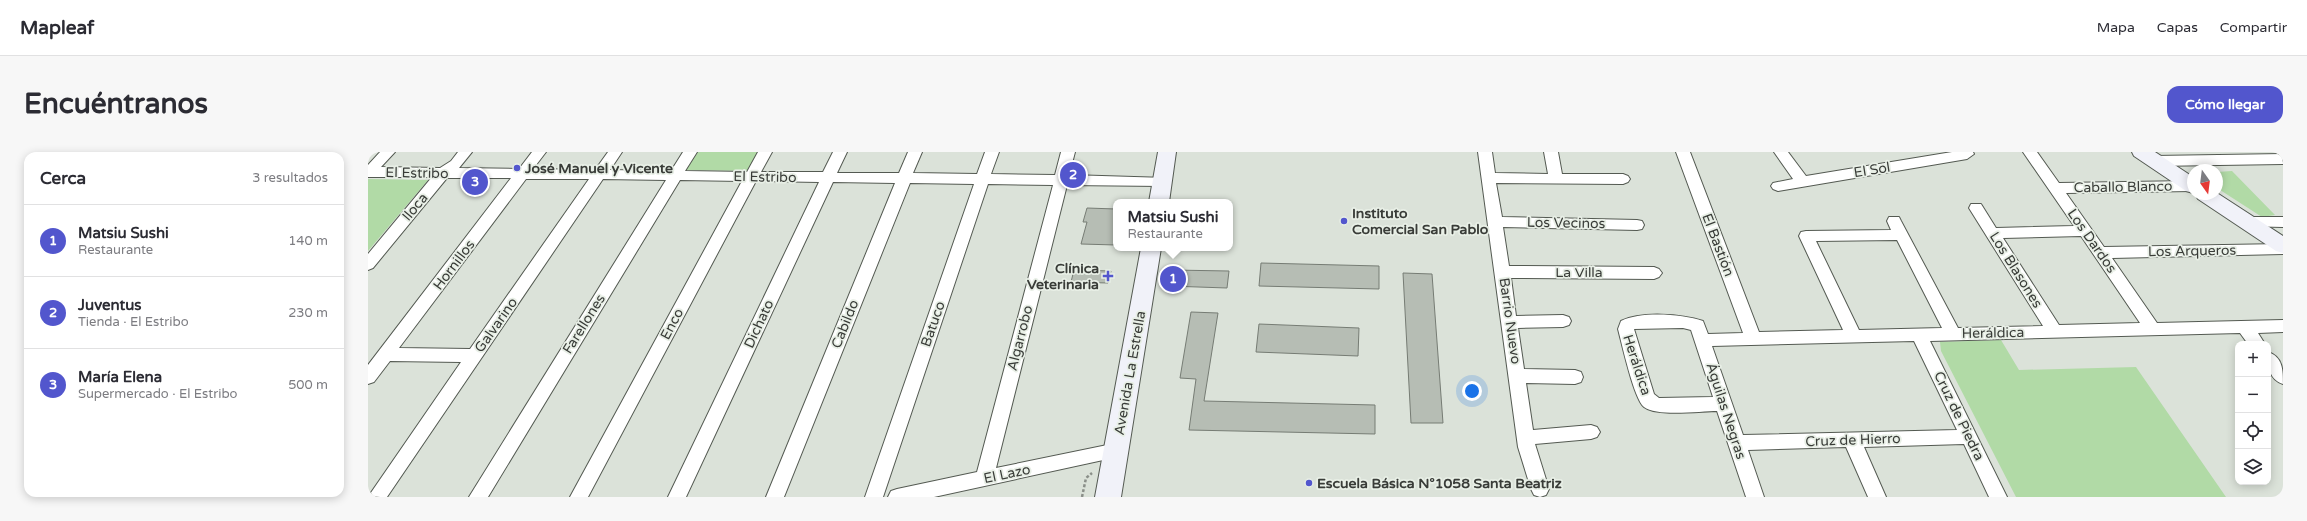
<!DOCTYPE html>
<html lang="es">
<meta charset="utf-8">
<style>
:root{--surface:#fff;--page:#f7f7f7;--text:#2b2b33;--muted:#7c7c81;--line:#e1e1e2;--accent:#5256cd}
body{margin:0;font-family:"Varela Round",sans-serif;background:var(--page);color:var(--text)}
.controls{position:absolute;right:12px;bottom:12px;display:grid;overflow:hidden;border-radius:8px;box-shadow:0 2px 10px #0003}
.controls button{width:36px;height:36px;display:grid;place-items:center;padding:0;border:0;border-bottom:1px solid var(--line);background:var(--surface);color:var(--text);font:20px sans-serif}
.compass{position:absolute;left:1819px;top:12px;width:36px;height:36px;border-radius:50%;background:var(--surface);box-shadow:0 2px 10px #0003;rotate:166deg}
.you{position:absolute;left:1104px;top:239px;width:14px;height:14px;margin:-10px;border:3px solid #fff;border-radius:50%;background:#1a73e8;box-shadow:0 0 0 6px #1a73e833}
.badge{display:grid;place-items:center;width:26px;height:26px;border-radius:50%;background:var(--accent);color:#fff;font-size:13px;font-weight:700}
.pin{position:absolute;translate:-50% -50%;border:2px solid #fff;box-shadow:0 1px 4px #0006}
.popup{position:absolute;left:745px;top:47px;width:120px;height:52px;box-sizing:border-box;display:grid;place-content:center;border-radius:8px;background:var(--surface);filter:drop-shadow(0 1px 3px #0005);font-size:13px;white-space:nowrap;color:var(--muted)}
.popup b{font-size:15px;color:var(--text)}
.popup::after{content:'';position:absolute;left:50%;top:100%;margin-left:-8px;border:8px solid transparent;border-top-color:var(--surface)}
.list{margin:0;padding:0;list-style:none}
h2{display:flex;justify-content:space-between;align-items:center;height:52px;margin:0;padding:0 16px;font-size:17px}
h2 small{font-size:13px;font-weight:400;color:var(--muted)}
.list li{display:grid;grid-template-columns:26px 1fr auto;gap:12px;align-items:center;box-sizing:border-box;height:72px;padding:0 16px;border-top:1px solid var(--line)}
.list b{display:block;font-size:15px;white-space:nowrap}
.list p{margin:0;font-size:13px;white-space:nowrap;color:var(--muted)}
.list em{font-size:13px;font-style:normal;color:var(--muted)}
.icon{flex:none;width:22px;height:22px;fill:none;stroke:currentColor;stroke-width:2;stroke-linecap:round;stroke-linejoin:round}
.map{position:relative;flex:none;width:1915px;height:345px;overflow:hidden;border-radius:12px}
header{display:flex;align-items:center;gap:24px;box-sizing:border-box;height:56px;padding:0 20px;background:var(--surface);border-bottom:1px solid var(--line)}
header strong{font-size:19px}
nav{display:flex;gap:22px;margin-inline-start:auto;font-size:14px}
.intro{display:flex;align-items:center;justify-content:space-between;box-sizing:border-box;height:96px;padding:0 24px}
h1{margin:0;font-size:28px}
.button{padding:10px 18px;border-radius:12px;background:var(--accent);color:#fff;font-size:14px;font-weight:700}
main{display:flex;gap:24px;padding:0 24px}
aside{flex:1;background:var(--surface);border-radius:12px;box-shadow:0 2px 10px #0003}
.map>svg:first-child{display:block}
.green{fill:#b1daa6}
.building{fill:#b6bdb4;stroke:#767c74}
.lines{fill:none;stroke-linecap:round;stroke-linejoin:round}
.street-casing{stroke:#545a52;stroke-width:2}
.secondary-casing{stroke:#545a52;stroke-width:2}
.path{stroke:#8a8f89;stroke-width:2.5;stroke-dasharray:3 2;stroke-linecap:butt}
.street{fill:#fff;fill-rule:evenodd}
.secondary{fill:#f1f2f9;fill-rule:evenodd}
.poi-dot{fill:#5256cd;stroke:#e8efe6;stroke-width:1.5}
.labels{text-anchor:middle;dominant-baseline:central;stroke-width:3.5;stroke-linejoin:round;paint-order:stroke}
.poi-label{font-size:14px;font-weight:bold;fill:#393c38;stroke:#e8efe6;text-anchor:start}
.street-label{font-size:14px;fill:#393c38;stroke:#e8efe6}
</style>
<header>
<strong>Mapleaf</strong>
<nav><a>Mapa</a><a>Capas</a><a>Compartir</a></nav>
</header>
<div class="intro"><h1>Encuéntranos</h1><a class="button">Cómo llegar</a></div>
<main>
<aside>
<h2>Cerca<small>3 resultados</small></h2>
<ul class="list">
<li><span class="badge">1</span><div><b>Matsiu Sushi</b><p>Restaurante</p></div><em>140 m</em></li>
<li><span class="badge">2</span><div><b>Juventus</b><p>Tienda · El Estribo</p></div><em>230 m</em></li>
<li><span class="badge">3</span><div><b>María Elena</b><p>Supermercado · El Estribo</p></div><em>500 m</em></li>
</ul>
</aside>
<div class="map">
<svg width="1915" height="345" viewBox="0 0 1915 345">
<rect width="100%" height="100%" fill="#dbe2d9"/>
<path class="green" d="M330 0H390L379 19 318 18Z
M1864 19 1907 63 1894 65 1849 36V20Z
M0 27 60 28 0 99Z
M1633 188 1651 218 1768 215 1858 345H1648L1573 199 1572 190Z"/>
<path class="building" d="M719 56 748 57V93L713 92 719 70H715Z
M893 111 1011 114V137L891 134Z
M706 118 743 119 740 131 703 130Z
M804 118 861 119 859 136 801 134Z
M1035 121 1064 122 1075 271H1043Z
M823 160 850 161 836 249 1007 253V282L821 278 828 227 812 226Z
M891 172 991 176 990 204 888 200Z"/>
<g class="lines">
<defs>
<path id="street" d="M12 0H27L13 15 72 16 83 9 90 0H104L91 16 151 17 164 0H178L165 17 227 18 240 0H254L242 18 303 19 315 0H329L317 19 379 20 390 0H404L393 20H455L465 0H479L469 21H531L540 0H554L545 21 609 22 617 0H631L623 22 687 23 693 0H707L701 23 799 26 801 29 799 32 794 34 699 33 628 316 749 291 755 293 758 298 755 303 749 305 566 345H520L523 339 529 337 609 320 685 33 620 32 515 345H497L606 32 542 31 416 345H398L527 31 465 30 318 345H300L451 30 388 29 220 345H202L374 29 312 28 120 345H101L298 28 235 27 19 345H0L93 210 22 209 6 230 0 232V213L143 26H79L5 116 0 118V102L64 25H0V13ZM158 27H221L102 197 31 196Z
M1110 0H1124L1127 21 1180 22 1176 0H1190L1194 22H1255L1260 24 1262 27 1260 30 1255 32 1128 31 1134 65 1269 68 1274 69 1276 73 1274 77 1269 78 1135 75 1141 114 1286 115 1291 117 1294 121 1291 125 1286 127 1143 126 1148 164 1195 163 1201 165 1203 169 1201 173 1195 175 1150 176 1156 217 1207 218 1213 220 1215 225 1213 230 1207 232 1158 231 1165 278 1223 273 1229 275 1232 280 1229 285 1223 287 1167 292 1181 337 1178 343 1172 345 1166 343 1163 337 1150 295Z
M1308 0H1322L1391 180 1475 178 1431 84 1433 80 1438 79 1523 78 1519 69 1521 65H1531L1533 69 1590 176 1675 174 1601 56 1603 52H1613L1628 76 1706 74 1655 0H1669L1691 31 1825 29 1824 39 1698 41 1736 95 1915 92V102L1744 106 1789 171 1915 168V180L1890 181 1897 192H1880L1872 181 1562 189 1639 345H1621L1596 292 1496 295 1518 345H1500L1478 295 1380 298 1396 345H1378L1349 259C1334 259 1288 265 1276 255 1266 247 1254 192 1250 177L1253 169C1273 159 1314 162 1335 169L1340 182 1375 181ZM1713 84 1772 171 1691 173 1635 86ZM1529 88 1574 176 1491 178 1448 89ZM1315 176 1323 178 1345 245 1291 246 1286 242 1266 177ZM1546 189 1589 278 1375 283 1344 194Z
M1406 0H1420L1438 24 1584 0H1605L1606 2 1599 7 1410 39 1405 37 1403 34 1405 31 1425 27Z
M1915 2V12L1786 14 1779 9 1786 4Z
M1879 65H1915V75L1874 74 1872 70 1874 66Z
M1900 200C1915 205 1915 218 1915 232 1900 227 1900 213 1900 200Z"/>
<path id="secondary" d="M790 0H808L801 50H781Z
M1764 0H1787L1825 25V41L1818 39 1766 4Z
M1849 41 1915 84V101L1908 99 1830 47 1827 42Z
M773 96H793L753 345H727Z"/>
</defs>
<use href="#street" class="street-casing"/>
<use href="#secondary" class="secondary-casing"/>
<path class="path" d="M714 345 718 326 724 321"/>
<use href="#street" class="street"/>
<use href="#secondary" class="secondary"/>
</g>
<g class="poi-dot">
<circle cx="149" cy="16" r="4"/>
<circle cx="976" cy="69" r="4"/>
<path d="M738 118h4v4h4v4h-4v4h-4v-4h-4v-4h4z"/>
<circle cx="941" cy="331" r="4"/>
</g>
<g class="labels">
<g class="poi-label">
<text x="157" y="16">José Manuel y Vicente</text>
<text x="984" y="61">Instituto<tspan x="984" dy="16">Comercial San Pablo</tspan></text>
<text x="731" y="116" text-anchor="end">Clínica<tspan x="731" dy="16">Veterinaria</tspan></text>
<text x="949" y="331">Escuela Básica N°1058 Santa Beatriz</text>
</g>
<g class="street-label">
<text transform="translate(1504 18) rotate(-9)">El Sol</text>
<text transform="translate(49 21) rotate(1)">El Estribo</text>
<text transform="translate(397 25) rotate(1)">El Estribo</text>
<text transform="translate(1755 35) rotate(-1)">Caballo Blanco</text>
<text transform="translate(47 55) rotate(-50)">Iloca</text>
<text transform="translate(1198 71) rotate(1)">Los Vecinos</text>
<text transform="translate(1724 89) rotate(55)">Los Dardos</text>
<text transform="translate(1350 93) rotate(69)">El Bastión</text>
<text transform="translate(1824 99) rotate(-1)">Los Arqueros</text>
<text transform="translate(86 113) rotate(-53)">Hornillos</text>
<text transform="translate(1648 118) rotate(58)">Los Blasones</text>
<text x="1211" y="120">La Villa</text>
<text transform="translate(1142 169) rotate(82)">Barrio Nuevo</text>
<text transform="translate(216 172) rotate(-58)">Farellones</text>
<text transform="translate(304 172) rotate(-62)">Enco</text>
<text transform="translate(391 172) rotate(-65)">Dichato</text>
<text transform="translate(477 172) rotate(-68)">Cabildo</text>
<text transform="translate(565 172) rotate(-71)">Batuco</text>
<text transform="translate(128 173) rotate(-55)">Galvarino</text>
<text transform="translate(1625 181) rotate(-1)">Heráldica</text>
<text transform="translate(652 186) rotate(-76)">Algarrobo</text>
<text transform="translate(1269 213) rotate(72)">Heráldica</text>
<text transform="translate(762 221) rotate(-80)">Avenida La Estrella</text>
<text transform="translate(1358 259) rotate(72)">Águilas Negras</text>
<text transform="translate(1591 264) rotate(64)">Cruz de Piedra</text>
<text transform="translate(1485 288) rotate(-2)">Cruz de Hierro</text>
<text transform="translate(639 322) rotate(-12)">El Lazo</text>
</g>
</g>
</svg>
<div class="controls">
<button>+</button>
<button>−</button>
<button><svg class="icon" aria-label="locate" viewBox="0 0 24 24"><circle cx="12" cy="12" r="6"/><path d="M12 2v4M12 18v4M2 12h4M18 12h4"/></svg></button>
<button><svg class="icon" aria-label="layers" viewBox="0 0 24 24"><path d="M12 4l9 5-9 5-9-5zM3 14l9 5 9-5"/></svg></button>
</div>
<svg class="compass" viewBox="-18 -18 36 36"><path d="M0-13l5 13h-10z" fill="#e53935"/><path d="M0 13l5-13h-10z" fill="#7c7c81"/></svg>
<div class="you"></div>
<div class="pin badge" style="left:805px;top:127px">1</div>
<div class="popup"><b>Matsiu Sushi</b>Restaurante</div>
<div class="pin badge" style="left:705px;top:23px">2</div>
<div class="pin badge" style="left:107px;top:30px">3</div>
</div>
</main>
